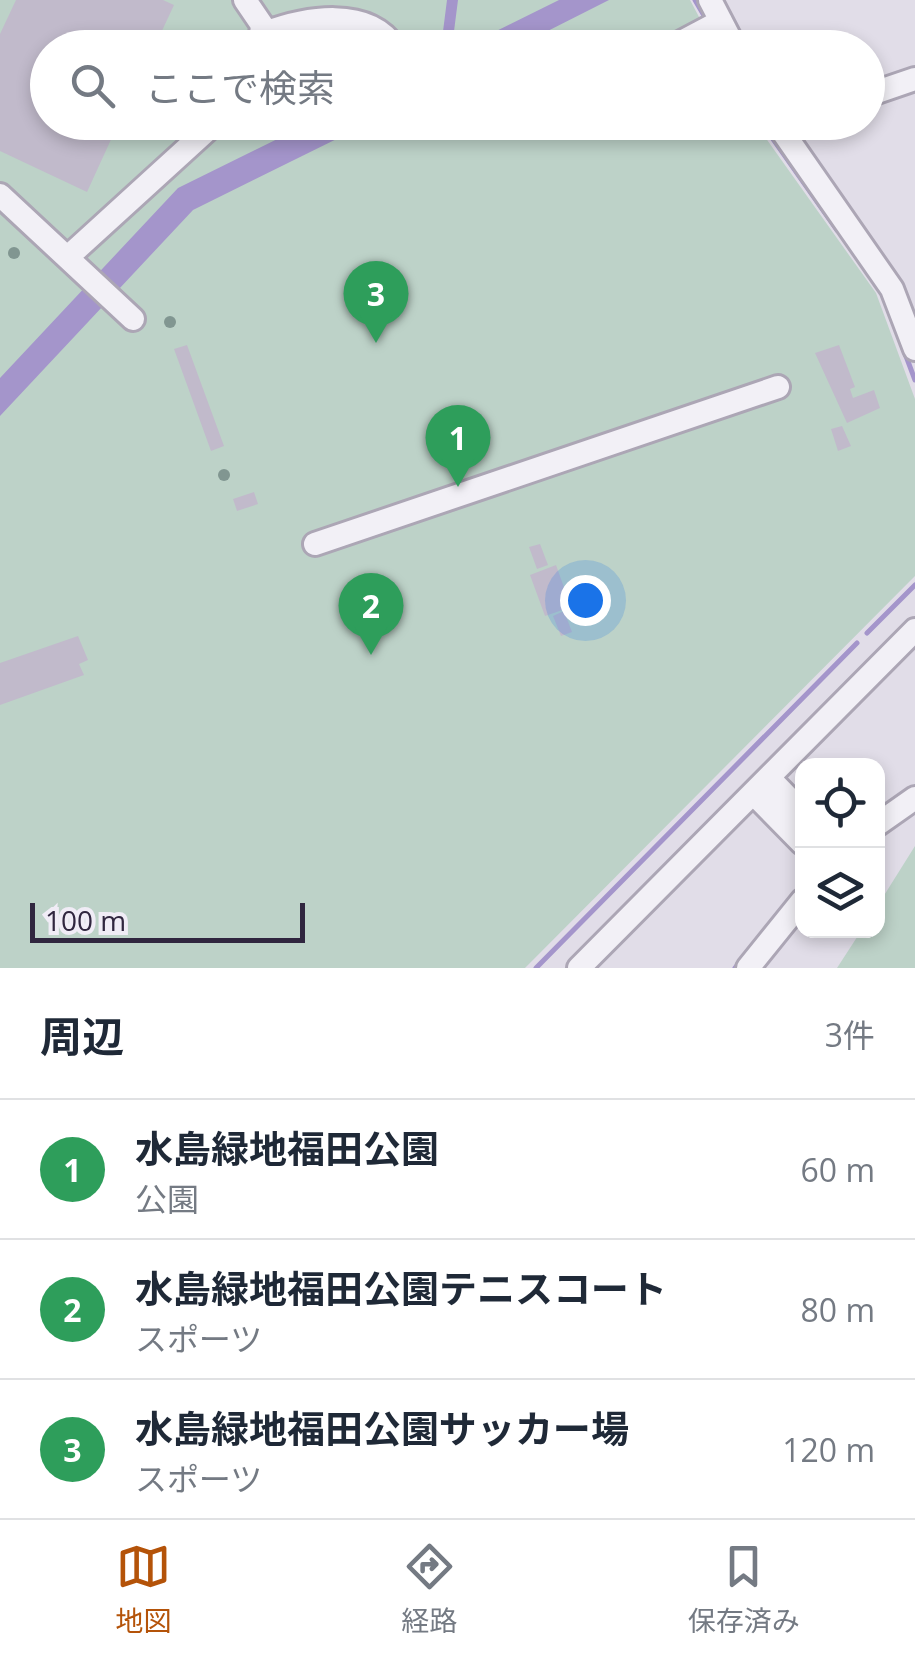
<!DOCTYPE html>
<html lang="ja">
<meta charset="utf-8">
<style>
:root{--surface:#fff;--page:#f2f2f3;--text:#1f2937;--muted:#747a83;--line:#e0e1e3;--accent:#b45309}
body{margin:0;font-family:"Open Sans","Noto Sans JP",sans-serif;background:var(--page);color:var(--text)}
.controls{position:absolute;right:30px;bottom:30px;display:grid;overflow:hidden;border-radius:20px;box-shadow:0 5px 15px #0003}
.controls button{width:90px;height:90px;display:grid;place-items:center;padding:0;border:0;border-bottom:2px solid var(--line);background:var(--surface);color:var(--text);font:50px sans-serif}
.scale{position:absolute;left:30px;bottom:25px;width:275px;box-sizing:border-box;padding-left:10px;border:5px solid #30263f;border-top:0;font-size:28px;line-height:35px;white-space:nowrap;color:#30263f;-webkit-text-stroke:8px #f0ecf6;paint-order:stroke}
.you{position:absolute;left:585px;top:600px;width:35px;height:35px;margin:-25px;border:8px solid #fff;border-radius:50%;background:#1a73e8;box-shadow:0 0 0 15px #1a73e833}
.badge{display:grid;place-items:center;width:65px;height:65px;border-radius:50%;background:var(--accent);color:#fff;font-size:32px;font-weight:700}
.pin{position:absolute;translate:-50% -82px;filter:drop-shadow(0 2px 5px #0008)}
.pin::after{content:'';position:absolute;top:52px;width:35px;height:30px;background:inherit;clip-path:polygon(0 0,100% 0,50% 100%)}
.list{margin:0;padding:0;list-style:none}
h2{display:flex;justify-content:space-between;align-items:center;height:130px;margin:0;padding:0 40px;font-size:42px}
h2 small{font-size:32px;font-weight:400;color:var(--muted)}
.list li{display:grid;grid-template-columns:65px 1fr auto;gap:30px;align-items:center;box-sizing:border-box;height:140px;padding:0 40px;border-top:2px solid var(--line)}
.list b{display:block;font-size:38px;white-space:nowrap}
.list p{margin:0;font-size:32px;white-space:nowrap;color:var(--muted)}
.list em{font-size:32px;font-style:normal;color:var(--muted)}
.icon{flex:none;width:55px;height:55px;fill:none;stroke:currentColor;stroke-width:2;stroke-linecap:round;stroke-linejoin:round}
.map{position:relative;flex:none;width:915px;height:968px;overflow:hidden}
.search{position:absolute;background:var(--surface);box-shadow:0 5px 15px #0003;left:30px;right:30px;top:30px;height:110px;display:flex;align-items:center;gap:25px;box-sizing:border-box;padding:0 35px;border-radius:55px;color:var(--muted);font-size:38px}
.sheet{height:550px;background:var(--surface)}
nav{display:flex;justify-content:space-around;align-items:center;box-sizing:border-box;height:140px;border-top:2px solid var(--line);background:var(--surface);font-size:28px;color:var(--muted)}
nav a{display:grid;justify-items:center;gap:5px}
nav .on{color:var(--accent)}
.map>svg:first-child{display:block}
.green{fill:#bdd2c8}
.water{fill:#a495cb}
.lines{fill:none;stroke-linecap:round;stroke-linejoin:round}
.stream{stroke:#a495cb;stroke-width:5}
.building{fill:#c1bacb}
.minor-casing{stroke:#aca6b5;stroke-width:28}
.minor{stroke:#f2f0f6;stroke-width:22}
.tree{fill:#819691}
</style>
<div class="map">
<svg width="915" height="968" viewBox="0 0 915 968">
<rect width="100%" height="100%" fill="#e1dde8"/>
<path class="green" d="M0 0H690L715 47 48 48V122L755 123 876 293 915 399V576L525 968H0Z
M915 846V968H837L861 931H878V905Z"/>
<path class="water" d="M447 0H458L453 39 468 45 559 0H609L516 47H441Z
M310 123H369L193 210 0 416V378L178 188Z"/>
<g class="lines">
<path class="stream" d="M695 0 706 19
M713 34 721 48
M761 122 837 230
M788 129 808 122
M903 348 915 380
M867 633 915 585
M536 968 857 643
M735 968 780 911"/>
</g>
<path class="building" d="M16 0H163L174 5 154 48H48V122H119L87 192 0 151V34Z
M187 345 224 446 211 451 174 349Z
M839 345 855 387 850 389 853 398 874 390 880 408 847 423 815 353Z
M842 426 851 446 838 451 831 429Z
M254 492 258 504 237 511 233 499Z
M540 544 548 565 537 569 529 547Z
M556 565 571 607 545 616 530 575Z
M564 611 572 632 561 636 553 616Z
M78 636 88 660 79 664 84 675 0 705V663Z"/>
<g class="lines">
<defs>
<path id="minor" d="M245 0 262 25 260 45
M710 0 735 48
M265 33C305 18 368 6 395 48
M670 48 721 21
M868 95 915 79
M776 122 892 289 915 349
M0 195 133 319
M69 256 216 122
M315 544 778 387
M769 778 802 812
M753 793 802 843
M878 824 915 798
M579 968 915 630
M748 968 802 901"/>
</defs>
<use href="#minor" class="minor-casing"/>
<use href="#minor" class="minor"/>
</g>
<g class="tree">
<circle cx="14" cy="253" r="6"/>
<circle cx="170" cy="322" r="6"/>
<circle cx="224" cy="475" r="6"/>
</g>
</svg>
<div class="controls">
<button><svg class="icon" aria-label="locate" viewBox="0 0 24 24"><circle cx="12" cy="12" r="6"/><path d="M12 2v4M12 18v4M2 12h4M18 12h4"/></svg></button>
<button><svg class="icon" aria-label="layers" viewBox="0 0 24 24"><path d="M12 4l9 5-9 5-9-5zM3 14l9 5 9-5"/></svg></button>
</div>
<div class="scale">100 m</div>
<div class="you"></div>
<div class="pin badge" style="left:458px;top:487px;background:#2e9e5b">1</div>
<div class="pin badge" style="left:371px;top:655px;background:#2e9e5b">2</div>
<div class="pin badge" style="left:376px;top:343px;background:#2e9e5b">3</div>
<div class="search"><svg class="icon" aria-label="search" viewBox="0 0 24 24"><circle cx="10" cy="10" r="6"/><path d="M15 15l6 6"/></svg>ここで検索</div>
</div>
<section class="sheet">
<h2>周辺<small>3件</small></h2>
<ul class="list">
<li><span class="badge" style="background:#2e9e5b">1</span><div><b>水島緑地福田公園</b><p>公園</p></div><em>60 m</em></li>
<li><span class="badge" style="background:#2e9e5b">2</span><div><b>水島緑地福田公園テニスコート</b><p>スポーツ</p></div><em>80 m</em></li>
<li><span class="badge" style="background:#2e9e5b">3</span><div><b>水島緑地福田公園サッカー場</b><p>スポーツ</p></div><em>120 m</em></li>
</ul>
</section>
<nav>
<a class="on"><svg class="icon" aria-label="map" viewBox="0 0 24 24"><path d="M3 6l6-2 6 2 6-2v14l-6 2-6-2-6 2zM9 4v14M15 6v14"/></svg>地図</a>
<a><svg class="icon" aria-label="directions" viewBox="0 0 24 24"><path d="M12 3l9 9-9 9-9-9zM9 14v-3h6M13 9l2 2-2 2"/></svg>経路</a>
<a><svg class="icon" aria-label="saved" viewBox="0 0 24 24"><path d="M7 4h10v16l-5-4-5 4z"/></svg>保存済み</a>
</nav>
